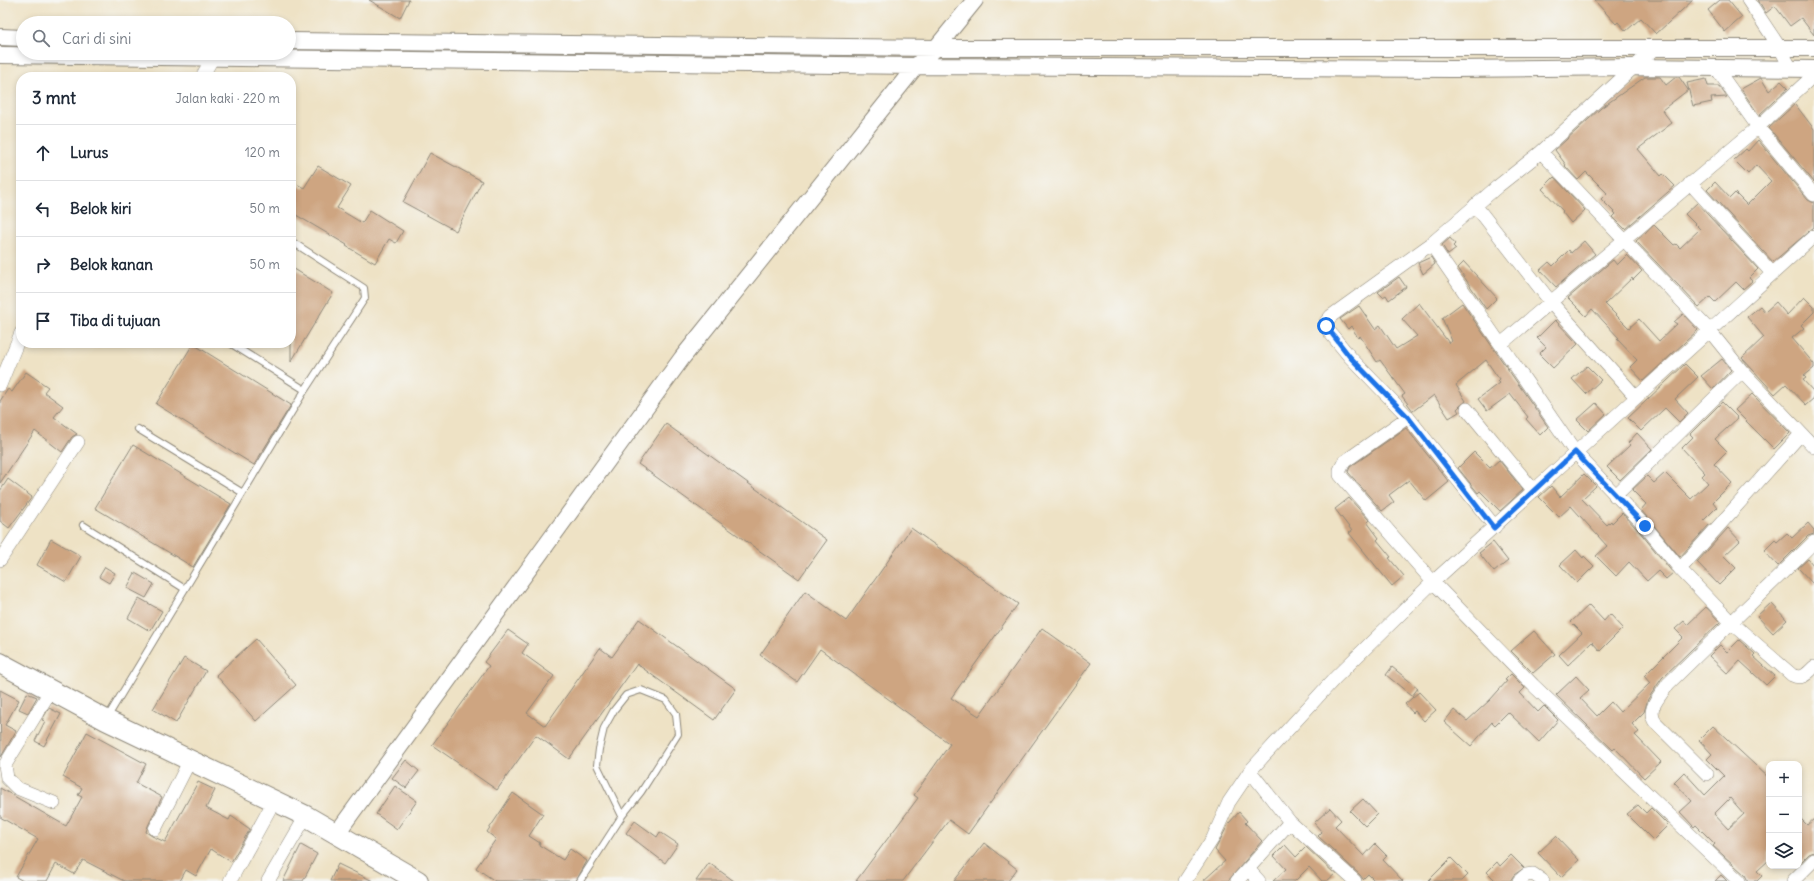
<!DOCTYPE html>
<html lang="id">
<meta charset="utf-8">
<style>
:root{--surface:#fff;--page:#f6f6f7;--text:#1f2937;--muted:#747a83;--line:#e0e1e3}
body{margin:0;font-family:Delius,sans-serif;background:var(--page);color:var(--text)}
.controls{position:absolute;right:12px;bottom:12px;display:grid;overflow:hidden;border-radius:8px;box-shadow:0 2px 6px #0003}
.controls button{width:36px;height:36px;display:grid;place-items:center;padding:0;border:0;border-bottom:1px solid var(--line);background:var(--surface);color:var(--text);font:20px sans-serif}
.stop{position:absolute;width:12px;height:12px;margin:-9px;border:3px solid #1a73e8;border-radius:50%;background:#fff}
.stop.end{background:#1a73e8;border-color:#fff;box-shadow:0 1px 4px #0008}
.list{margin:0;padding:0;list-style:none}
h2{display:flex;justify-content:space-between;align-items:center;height:52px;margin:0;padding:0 16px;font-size:17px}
h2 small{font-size:13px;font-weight:400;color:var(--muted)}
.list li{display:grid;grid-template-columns:26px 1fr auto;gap:12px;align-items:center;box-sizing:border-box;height:56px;padding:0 16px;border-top:1px solid var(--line)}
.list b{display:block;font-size:15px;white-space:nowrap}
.list em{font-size:13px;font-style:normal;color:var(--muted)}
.icon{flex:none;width:22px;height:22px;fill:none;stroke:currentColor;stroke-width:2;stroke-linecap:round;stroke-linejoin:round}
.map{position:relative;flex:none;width:1814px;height:881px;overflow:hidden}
.search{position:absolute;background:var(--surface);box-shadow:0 2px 6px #0003;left:16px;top:16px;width:280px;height:44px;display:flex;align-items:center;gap:10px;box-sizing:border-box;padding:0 14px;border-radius:22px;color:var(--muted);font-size:15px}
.panel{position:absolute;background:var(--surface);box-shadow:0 2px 6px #0003;left:16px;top:72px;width:280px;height:276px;border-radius:16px}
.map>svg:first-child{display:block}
.building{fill:#cea581;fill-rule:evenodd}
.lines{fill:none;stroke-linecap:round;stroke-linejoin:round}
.service-casing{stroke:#8c8678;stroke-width:8}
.minor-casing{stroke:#8c8678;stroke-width:14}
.tertiary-casing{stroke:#8c8678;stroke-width:18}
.primary-casing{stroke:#8c8678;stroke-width:22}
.service{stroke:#fff;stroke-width:6}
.minor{stroke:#fff;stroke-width:13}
.tertiary{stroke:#fff;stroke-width:16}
.primary{stroke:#fff;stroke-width:20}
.route{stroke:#1a73e8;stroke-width:5}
</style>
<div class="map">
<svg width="1814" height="881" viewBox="0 0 1814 881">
<rect width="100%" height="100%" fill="#f6f6f2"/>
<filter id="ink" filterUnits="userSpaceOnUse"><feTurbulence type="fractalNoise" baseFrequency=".025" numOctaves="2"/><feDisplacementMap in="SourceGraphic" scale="8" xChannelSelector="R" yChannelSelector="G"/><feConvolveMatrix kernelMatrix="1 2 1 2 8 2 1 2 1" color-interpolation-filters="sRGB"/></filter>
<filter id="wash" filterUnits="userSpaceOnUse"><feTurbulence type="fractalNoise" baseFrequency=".012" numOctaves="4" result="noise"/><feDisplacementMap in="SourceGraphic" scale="16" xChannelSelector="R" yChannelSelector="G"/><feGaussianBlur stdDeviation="0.9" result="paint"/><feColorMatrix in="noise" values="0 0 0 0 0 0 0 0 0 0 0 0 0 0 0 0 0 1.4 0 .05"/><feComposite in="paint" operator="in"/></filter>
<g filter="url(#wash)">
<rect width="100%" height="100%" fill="#eee2c5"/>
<g id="blocks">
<path class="building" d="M369 0H409L400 18Z
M1594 0H1693L1656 34 1641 18 1626 31 1618 22 1616 24Z
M1720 0H1728L1742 17 1725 32 1708 10Z
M1758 0H1814V35L1801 18 1790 26 1775 6 1766 13Z
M1645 77H1660L1666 85 1676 77H1679L1688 90 1662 110 1672 123 1638 149 1661 176 1663 174 1675 186 1625 229 1613 217 1616 214 1601 199 1607 193 1586 172 1578 180 1565 166 1566 165 1555 150 1601 108Z
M1761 78 1769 91 1781 81 1788 88 1759 115 1741 89Z
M1706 79 1708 86H1719L1727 97 1711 98 1712 102 1693 106 1687 83Z
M1795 104 1814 129V182L1769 128Z
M1758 140 1808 200 1814 203V227L1773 262 1707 190 1715 182 1730 198 1735 193 1747 205 1771 181 1756 165 1748 174 1734 160 1746 149 1748 151Z
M430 153 482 181 456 231 403 202Z
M318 166 351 186 337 208 362 223 370 210 403 231 396 243 389 239 375 263 346 246 347 245 291 212V181L304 188Z
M1554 177 1585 210 1571 223 1562 212 1563 211 1542 189Z
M1697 203 1758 269 1749 278 1752 281 1743 289 1736 282 1715 302 1710 297 1699 307 1636 241 1654 225 1674 245 1676 244 1680 248 1700 229 1685 214Z
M1450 238 1455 244 1453 246 1456 249 1448 255 1442 245Z
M1584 241 1595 254 1556 287 1540 270 1549 262 1553 266 1569 250 1571 253Z
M1627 255 1642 271 1633 280 1632 278 1605 304 1629 328 1639 319 1659 341 1677 324 1674 322 1683 314 1698 330 1643 381 1630 367 1637 360 1617 339 1619 338 1592 309 1586 316 1568 298 1613 260 1617 265Z
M1431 257 1435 264 1423 274 1418 263Z
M1464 262 1497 298 1486 309 1458 268Z
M291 267 333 293 291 362Z
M1399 277 1406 287 1389 300 1386 295 1383 297 1378 292Z
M1804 297 1814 307V312L1801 325 1804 328 1792 338 1814 364V368L1804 376 1806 378 1803 380 1814 392V398L1806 405 1786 384 1775 394 1742 358 1764 337 1747 317 1760 306 1765 312 1776 302 1787 315Z
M1419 303 1449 343 1452 341 1442 318 1462 303 1548 427 1540 435 1526 419 1528 417 1510 394 1487 411 1478 399 1499 383 1497 381 1499 379 1486 360 1456 385 1466 401 1460 406 1457 409 1459 412 1449 418 1434 395 1413 411 1402 396 1405 394 1380 360 1377 362 1360 336 1358 338 1351 326 1348 329 1340 319 1359 306 1375 329 1380 325 1396 349 1417 336 1402 319Z
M1555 320 1578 344 1553 368 1539 354 1546 347 1537 338Z
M193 344 291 405 254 465 156 404Z
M1722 359 1731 370 1713 389 1701 376Z
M1685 364 1698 377 1675 399 1688 413 1679 422 1665 408 1641 431 1628 418Z
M1587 366 1601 380 1586 394 1572 379Z
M26 372 48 387 44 392 63 406 54 417 77 434 72 437 62 452 35 431 0 483V401L8 389 12 392Z
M1752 394 1790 433 1774 449 1735 410Z
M1722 402 1738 418 1715 439 1727 451 1714 464 1732 483 1713 502 1717 507 1704 520 1709 525 1680 557 1641 510 1646 504 1632 490 1647 476 1654 483 1665 473 1691 499 1708 483 1702 476 1705 473 1682 448 1693 437 1690 434Z
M1596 403 1606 414 1588 431 1577 420Z
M666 424 827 540 799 579 638 464Z
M1406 428 1449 482 1426 501 1409 480 1389 495 1394 502 1382 511 1348 472 1350 467Z
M1637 433 1652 449 1620 480 1607 467 1630 445 1628 443Z
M133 445 231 504 193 567 95 508Z
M1474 452 1490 468 1499 460 1523 490 1500 511 1480 491 1478 493 1458 468Z
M1584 474 1596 486 1582 499 1607 525 1611 521 1612 523 1622 513 1639 531 1673 573 1666 579 1658 571 1647 581 1629 562 1616 576 1596 556 1607 546 1571 506 1559 517 1539 497 1551 486 1560 497Z
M8 479 32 497 9 528 0 521V491Z
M1349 498 1369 520 1367 522 1379 538 1377 540 1391 557 1389 558 1404 576 1392 586 1349 533 1352 531 1335 509Z
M1808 523 1814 530V534L1808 536 1778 566 1764 551 1775 540 1777 542 1787 533 1792 538Z
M911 528 1018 604 951 698 979 716 1042 628 1091 663 968 834 949 820 903 881H856L918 798 914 795 950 744 820 649 797 682 760 655 805 591 846 621Z
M1728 528 1740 541 1724 556 1736 568 1719 585 1697 562Z
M51 539 81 556 66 582 37 565Z
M1493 542 1508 561 1494 572 1479 553Z
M1576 550 1583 558 1584 556 1594 566 1577 583 1560 565Z
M1808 559 1814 566V585L1798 568Z
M105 567 115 573 109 583 99 577Z
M135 573 154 584 146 598 127 588Z
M139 598 162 611 150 631 128 618Z
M1771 603 1787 620 1773 633 1757 616Z
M1589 605 1604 621 1610 614 1623 628 1600 651 1592 642 1568 665 1559 655 1582 633 1571 622Z
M1706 607 1720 622 1662 678 1648 699 1644 712 1632 724 1639 732 1635 735 1661 762 1644 778 1615 748 1613 750 1556 695 1576 676 1589 690 1580 698 1597 716 1611 702 1620 712 1650 683 1644 676 1683 637 1675 629 1684 621 1687 625Z
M639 619 736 689 714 720 637 664 569 759 536 735 497 790 432 745 489 666 484 662 508 630 528 644 522 653 554 676 527 713 545 726 600 648 612 657Z
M1534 631 1555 654 1533 673 1511 651Z
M256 639 296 685 256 721 216 675Z
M1739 640 1755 654 1753 656 1775 676 1766 685 1740 661 1728 674 1709 656 1720 645 1727 652Z
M184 658 206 671 176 723 153 709Z
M1392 667 1418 688 1412 696 1386 675Z
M1511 674 1525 688 1520 693 1538 712 1544 706 1558 720 1539 742 1508 712 1495 725 1492 722 1471 746 1444 722 1454 710 1467 721 1490 700 1507 681 1505 680Z
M0 690 19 700 5 725 16 731 1 757Z
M1419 692 1436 710 1424 721 1415 711 1413 713 1405 704Z
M27 693 37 697 28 713 19 709Z
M49 708 61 714 44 746 35 741 45 721 42 720Z
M1713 726 1769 778V860L1757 871 1762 876 1757 881H1748L1745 875 1713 846 1715 844 1696 825 1694 827 1680 812 1692 801 1674 782 1684 772 1705 795 1724 776 1707 759 1712 754 1699 740ZM1730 798 1744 814 1728 829 1714 814Z
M87 732 146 764 136 783 162 797 148 826 146 832 152 836 165 842 198 782 215 790 206 808 229 820 231 816 250 829 231 862 211 849 196 876 186 870 180 881H124L83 860 74 874 56 864 47 881H23L16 877 38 839 0 817V788L66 826 82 797 78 795 82 788 63 777Z
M406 760 419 771 406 788 392 778Z
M395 786 417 801 397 829 376 814Z
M513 793 543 814 529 836 540 843 539 845 563 860 570 849 587 861 576 881H495L476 868 496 839 487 832Z
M1363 799 1377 814 1365 826 1350 811Z
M1638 805 1646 813 1651 808 1668 825 1653 840 1627 814Z
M1330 808 1341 820 1335 826 1364 856 1375 844 1387 856 1383 860 1403 881H1375L1368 874 1363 879 1360 875 1318 836 1322 832 1314 823Z
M1239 812 1247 821 1245 823 1262 841 1228 881H1203L1225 861 1215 850 1229 823Z
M1799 817 1807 825 1814 819V852L1809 854 1799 864Z
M635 821 657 837 660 832 678 844 665 863 626 833Z
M1556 836 1579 860 1561 877 1538 853Z
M984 843 1017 869 1008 881H954Z
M301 845 317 854 303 881H283Z
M1285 845 1296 857 1306 847 1335 874 1327 881H1322L1309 867 1295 881H1273L1286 869 1274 856Z
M1511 855 1524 868 1514 875 1510 881H1496L1487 872 1497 862 1500 866Z
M1451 858 1468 875 1462 881H1428Z
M709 863 734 881H696Z
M338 864 373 881H330Z
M1721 875 1727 881H1715Z"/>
</g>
</g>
<g filter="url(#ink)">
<use href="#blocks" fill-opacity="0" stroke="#8c8678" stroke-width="1"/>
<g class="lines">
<defs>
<path id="service" d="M230 343 305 390
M138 429 243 493
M83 525 185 589
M107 718 305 390 365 298 364 288 291 241
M580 881 622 816 641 792 678 734 676 714 666 700 641 690 626 695 614 710 604 728 599 749 597 765 622 816"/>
<path id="minor" d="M1748 0 1780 48 1791 69
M1716 68 1758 127 1814 195
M202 77 213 57
M1541 152 1709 330 1742 371 1814 447
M1690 183 1772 273
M1475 205 1550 301 1636 397
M1431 244 1575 452 1645 526 1680 569 1731 622 1792 675C1802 680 1807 674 1814 667
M1501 344 1758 127 1814 75
M0 385 21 333
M1467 409 1534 491
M1408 417 1344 462 1340 470V475L1433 582 1533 685 1739 881
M1615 496 1742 371
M1495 527 1408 417 1350 357 1327 329 1326 322 1331 316 1431 244 1497 187 1541 152 1655 48
M0 560 78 442
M1680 569 1801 434
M51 690 5 765 7 778 17 788 54 803
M1250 771 1290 822 1355 881
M1707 774 1655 722C1646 709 1660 697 1668 684L1814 542
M155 829 190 760
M1248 869 1290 822
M230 881 274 801
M268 881 306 816
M1185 881 1213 838 1229 802 1250 771 1335 678 1433 582 1814 236
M1237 881 1248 869 1259 881
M1519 881 1526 875 1533 874 1543 881
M1793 881 1814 860"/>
<path id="tertiary" d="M0 37 23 38
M289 41 936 48H1814
M0 55 916 66 1454 69 1634 67 1814 69
M337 833 682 358 916 66 936 48 975 0"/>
<path id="primary" d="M0 663 106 720 306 816 418 881"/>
</defs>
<use href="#service" class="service-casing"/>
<use href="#minor" class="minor-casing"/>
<use href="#tertiary" class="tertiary-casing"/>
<use href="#primary" class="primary-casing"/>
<use href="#service" class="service"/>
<use href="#minor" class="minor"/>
<use href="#tertiary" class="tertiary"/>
<use href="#primary" class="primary"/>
</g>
</g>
<g class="lines" filter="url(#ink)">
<path class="route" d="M1326 326 1350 357 1408 417 1494 528 1575 452 1645 526"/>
</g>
</svg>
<div class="controls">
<button>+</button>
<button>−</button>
<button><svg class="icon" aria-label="layers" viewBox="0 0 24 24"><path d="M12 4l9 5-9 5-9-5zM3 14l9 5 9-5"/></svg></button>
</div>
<div class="stop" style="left:1326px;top:326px"></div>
<div class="stop end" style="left:1645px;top:526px"></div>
<div class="search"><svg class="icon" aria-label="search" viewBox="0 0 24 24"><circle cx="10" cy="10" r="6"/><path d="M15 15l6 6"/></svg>Cari di sini</div>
<section class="panel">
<h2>3 mnt<small>Jalan kaki · 220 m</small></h2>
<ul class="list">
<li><svg class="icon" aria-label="ahead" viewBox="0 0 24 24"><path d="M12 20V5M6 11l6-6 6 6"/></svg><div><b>Lurus</b></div><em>120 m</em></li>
<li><svg class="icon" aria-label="left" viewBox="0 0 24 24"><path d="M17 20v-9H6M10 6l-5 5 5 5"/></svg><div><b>Belok kiri</b></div><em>50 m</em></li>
<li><svg class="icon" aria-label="right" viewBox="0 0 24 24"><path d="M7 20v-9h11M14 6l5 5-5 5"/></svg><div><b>Belok kanan</b></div><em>50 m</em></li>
<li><svg class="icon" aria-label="arrive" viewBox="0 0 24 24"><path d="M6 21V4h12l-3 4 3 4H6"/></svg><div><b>Tiba di tujuan</b></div></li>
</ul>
</section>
</div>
